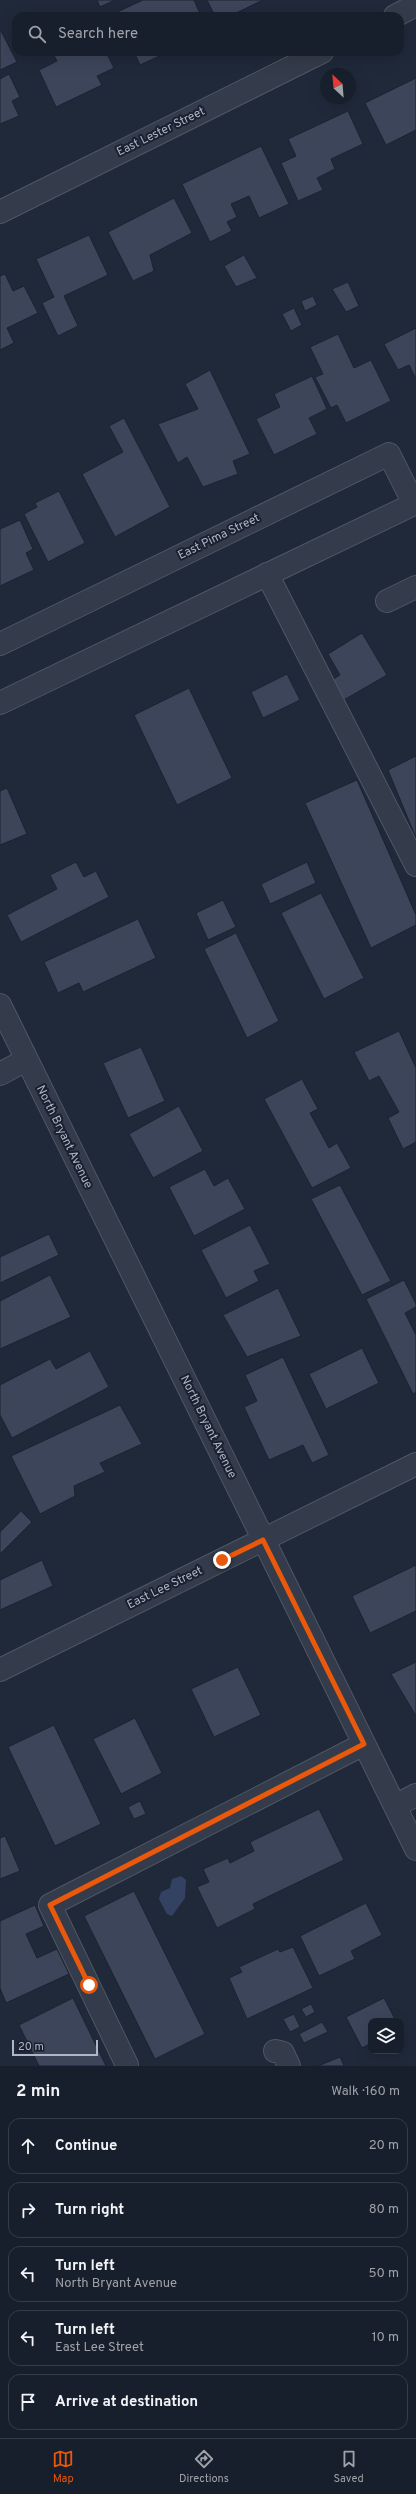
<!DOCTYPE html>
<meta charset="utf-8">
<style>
:root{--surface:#181f2c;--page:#212734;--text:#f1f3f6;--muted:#9fa2a9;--line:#363d48;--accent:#ea580c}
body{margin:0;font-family:Overpass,sans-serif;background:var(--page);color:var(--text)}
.controls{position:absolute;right:12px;bottom:12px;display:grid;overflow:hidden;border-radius:8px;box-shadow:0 4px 16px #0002}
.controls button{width:36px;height:36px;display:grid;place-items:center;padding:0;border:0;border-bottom:1px solid var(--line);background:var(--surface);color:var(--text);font:20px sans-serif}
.compass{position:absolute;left:320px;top:68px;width:36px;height:36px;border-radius:50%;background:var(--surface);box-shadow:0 4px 16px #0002;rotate:334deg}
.scale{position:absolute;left:12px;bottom:10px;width:86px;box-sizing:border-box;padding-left:4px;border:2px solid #afb6c6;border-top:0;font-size:11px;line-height:14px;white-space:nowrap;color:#afb6c6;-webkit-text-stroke:3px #1a202f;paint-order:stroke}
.stop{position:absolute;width:12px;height:12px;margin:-9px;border:3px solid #ea580c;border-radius:50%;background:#fff}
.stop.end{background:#ea580c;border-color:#fff;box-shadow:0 1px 4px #0008}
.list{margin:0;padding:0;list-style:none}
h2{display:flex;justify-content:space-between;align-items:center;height:52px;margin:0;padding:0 16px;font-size:17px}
h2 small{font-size:13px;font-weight:400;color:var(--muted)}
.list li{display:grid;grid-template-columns:26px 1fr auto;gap:12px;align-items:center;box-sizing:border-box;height:56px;margin:0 8px 8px;padding:0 8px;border:1px solid var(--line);border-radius:12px}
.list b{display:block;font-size:15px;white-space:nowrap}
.list p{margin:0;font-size:13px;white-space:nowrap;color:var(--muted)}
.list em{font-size:13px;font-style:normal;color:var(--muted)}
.icon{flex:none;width:22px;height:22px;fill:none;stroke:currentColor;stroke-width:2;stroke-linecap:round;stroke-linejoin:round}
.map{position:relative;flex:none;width:416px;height:2066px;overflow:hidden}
.search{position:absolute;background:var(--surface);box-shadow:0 4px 16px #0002;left:12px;right:12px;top:12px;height:44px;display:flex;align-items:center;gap:10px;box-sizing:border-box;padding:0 14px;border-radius:12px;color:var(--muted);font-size:15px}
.sheet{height:372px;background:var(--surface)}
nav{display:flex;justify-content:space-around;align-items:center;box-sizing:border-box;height:56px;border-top:1px solid var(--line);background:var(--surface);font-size:11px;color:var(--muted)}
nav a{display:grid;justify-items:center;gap:2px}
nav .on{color:var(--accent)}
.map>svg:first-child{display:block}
.water{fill:#334262}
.building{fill:#3c455a;stroke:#1c2231}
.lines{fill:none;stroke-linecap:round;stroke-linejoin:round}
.minor-casing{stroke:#4f5665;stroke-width:24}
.minor{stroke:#343b4a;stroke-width:22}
.route{stroke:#ea580c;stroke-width:5}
.labels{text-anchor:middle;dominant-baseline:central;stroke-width:4;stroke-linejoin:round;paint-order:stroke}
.street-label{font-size:12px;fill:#afb6c6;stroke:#1a202f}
</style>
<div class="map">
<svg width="416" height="2066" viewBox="0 0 416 2066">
<rect width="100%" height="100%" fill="#20293a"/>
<path class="water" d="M181 1876 186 1880 185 1898 172 1916 167 1914 159 1899 161 1892 170 1888 172 1879Z"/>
<path class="building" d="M97 0H115L100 7Z
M143 0H194L201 16H117L115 13Z
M207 0H263L230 16H215Z
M0 29 17 62 0 70Z
M56 52H106L114 68 97 76 102 85 56 107 39 70 57 61 53 54Z
M134 52H168L140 65Z
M9 74 20 97 12 101 19 116 0 124V79Z
M416 78V130L386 145 365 103Z
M348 111 363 144 331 159 335 169 317 178 323 190 298 201 281 163 296 156 288 139Z
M261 146 289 204 259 218 249 196 231 204 237 217 227 222 232 231 210 242 182 184Z
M174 198 192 233 150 255 154 271 133 281 108 232Z
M89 235 108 275 64 296 78 326 58 336 42 303 54 297 36 259Z
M244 255 257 278 236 287 224 266Z
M5 274 13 291 24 286 38 313 7 328 14 343 0 350V276Z
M348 282 359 306 346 312 332 289Z
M313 296 317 305 305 311 301 301Z
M294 308 302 325 291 331 282 314Z
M416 328V379L409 365 398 370 384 344Z
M338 334 354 368 371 360 391 401 346 423 337 405 331 408 315 377 323 374 310 347Z
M210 370 250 454 233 461 238 474 203 487 187 457 178 463 158 424 198 409 185 384Z
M312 376 327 409 309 418 317 434 274 455 256 419 280 407 274 394Z
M124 418 170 507 115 537 82 474 123 452 109 426Z
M59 491 85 543 48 562 24 514 37 507 35 503Z
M20 520 33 549 26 553 34 570 0 586V529Z
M362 633 387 675 342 701 330 681 340 675 328 654Z
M287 674 300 700 263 718 251 692Z
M189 688 232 778 177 805 134 715Z
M416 756V838L388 770Z
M357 780 416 915V925L371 948 305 803Z
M7 788 27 834 0 845V791Z
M76 862 84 877 96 871 109 897 21 942 7 915 57 889 50 875Z
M307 862 316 883 270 904 261 884Z
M321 893 364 978 324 999 281 913Z
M223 900 236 927 208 940 196 913Z
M138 919 156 958 83 992 79 983 58 993 44 962Z
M236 933 279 1021 247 1038 204 949Z
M399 1031 416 1068V1142L403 1149 388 1118 399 1112 379 1076 369 1081 354 1052Z
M141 1047 165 1101 128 1118 103 1063Z
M302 1079 318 1109 310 1113 329 1148 337 1143 351 1168 312 1188 264 1099Z
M179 1106 203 1151 153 1178 129 1134Z
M205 1169 214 1186 228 1178 245 1209 194 1236 169 1187Z
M340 1185 391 1281 362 1295 311 1199Z
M250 1225 270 1264 254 1271 259 1281 226 1298 201 1250Z
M49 1234 59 1255 0 1283V1257Z
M50 1275 71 1317 0 1349V1301Z
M404 1280 416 1304V1307L405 1313 416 1335V1392L413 1394 366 1299Z
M278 1288 301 1336 247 1357 223 1315Z
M362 1348 379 1383 326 1409 309 1374Z
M90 1351 109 1387 12 1438 0 1415V1385L50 1359 56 1369Z
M283 1357 329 1455 312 1463 303 1445 269 1460 244 1407 257 1401 245 1375Z
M120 1405 142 1444 100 1463 105 1472 74 1486 75 1496 40 1514 11 1456Z
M21 1511 32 1522 0 1554V1532Z
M42 1560 53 1586 0 1610V1580Z
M416 1565V1611L370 1633 352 1596Z
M416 1662V1716L391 1674Z
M238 1667 261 1715 214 1737 191 1689Z
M135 1718 162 1773 121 1794 93 1739Z
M54 1725 101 1824 55 1846 8 1747Z
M140 1801 146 1814 134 1819 128 1807Z
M319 1809 344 1860 253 1904 255 1909 217 1928 197 1887 209 1882 203 1869 228 1858 230 1863 254 1851 250 1842Z
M5 1836 20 1871 0 1879V1838Z
M134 1891 205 2034 155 2059 84 1916Z
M366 1903 382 1935 351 1951 355 1959 319 1976 300 1936Z
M35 1905 44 1926 26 1934 37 1958 57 1949 69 1974 6 2003 0 1988V1921Z
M293 1947 313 1988 247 2019 229 1978 242 1972 239 1967 278 1949 280 1952Z
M73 1998 106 2066H39L19 2025Z
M384 1998 396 2021H371V2043L362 2048 346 2017Z
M311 2004 315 2012 306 2017 301 2009Z
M294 2014 300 2027 290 2032 283 2019Z
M322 2022 328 2032 304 2043 299 2034Z
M340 2057 344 2066H318Z"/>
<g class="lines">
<defs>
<path id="minor" d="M395 16 416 5
M0 212 322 52
M267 574 416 865
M387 601 416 587
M0 644 389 454 414 504
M0 703 416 503
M0 1005 416 1849
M0 1074 26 1060
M0 1670 416 1464
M395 1806 416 1795
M275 2051 283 2053 289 2066
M127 2065 50 1905 364 1744"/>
</defs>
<use href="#minor" class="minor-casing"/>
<use href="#minor" class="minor"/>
</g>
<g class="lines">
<path class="route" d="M89 1985 50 1905 364 1744 263 1540 222 1560"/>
</g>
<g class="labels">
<g class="street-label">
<text transform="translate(161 132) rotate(-26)">East Lester Street</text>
<text transform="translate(219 537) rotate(-26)">East Pima Street</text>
<text transform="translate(64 1137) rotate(64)">North Bryant Avenue</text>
<text transform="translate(208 1427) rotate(64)">North Bryant Avenue</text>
<text transform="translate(165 1588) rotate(-26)">East Lee Street</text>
</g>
</g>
</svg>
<div class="controls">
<button><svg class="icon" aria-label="layers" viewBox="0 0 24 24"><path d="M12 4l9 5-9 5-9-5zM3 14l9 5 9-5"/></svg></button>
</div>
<svg class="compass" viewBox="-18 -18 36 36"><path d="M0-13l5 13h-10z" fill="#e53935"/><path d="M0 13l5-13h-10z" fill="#9fa2a9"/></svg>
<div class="scale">20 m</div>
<div class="stop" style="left:89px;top:1985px"></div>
<div class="stop end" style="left:222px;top:1560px"></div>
<div class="search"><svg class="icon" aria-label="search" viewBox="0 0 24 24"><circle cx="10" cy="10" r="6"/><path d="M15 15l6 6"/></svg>Search here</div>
</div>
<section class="sheet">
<h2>2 min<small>Walk · 160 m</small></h2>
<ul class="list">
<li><svg class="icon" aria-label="ahead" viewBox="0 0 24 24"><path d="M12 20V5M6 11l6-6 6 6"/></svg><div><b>Continue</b></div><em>20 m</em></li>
<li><svg class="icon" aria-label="right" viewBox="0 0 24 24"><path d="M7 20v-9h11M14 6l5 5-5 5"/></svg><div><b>Turn right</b></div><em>80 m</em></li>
<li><svg class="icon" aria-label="left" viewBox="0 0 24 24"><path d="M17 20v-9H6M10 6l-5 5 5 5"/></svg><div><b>Turn left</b><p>North Bryant Avenue</p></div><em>50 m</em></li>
<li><svg class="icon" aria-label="left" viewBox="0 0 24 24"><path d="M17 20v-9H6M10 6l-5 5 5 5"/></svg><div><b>Turn left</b><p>East Lee Street</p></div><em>10 m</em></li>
<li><svg class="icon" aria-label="arrive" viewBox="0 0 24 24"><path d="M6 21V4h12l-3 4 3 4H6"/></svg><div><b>Arrive at destination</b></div></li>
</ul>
</section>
<nav>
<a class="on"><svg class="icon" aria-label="map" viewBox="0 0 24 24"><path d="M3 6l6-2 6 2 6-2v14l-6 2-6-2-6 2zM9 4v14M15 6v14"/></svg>Map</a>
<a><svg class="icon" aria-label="directions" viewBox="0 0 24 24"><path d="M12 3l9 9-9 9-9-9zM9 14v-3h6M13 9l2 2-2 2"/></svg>Directions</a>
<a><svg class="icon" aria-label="saved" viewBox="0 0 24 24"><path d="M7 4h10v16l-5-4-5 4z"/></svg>Saved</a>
</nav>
